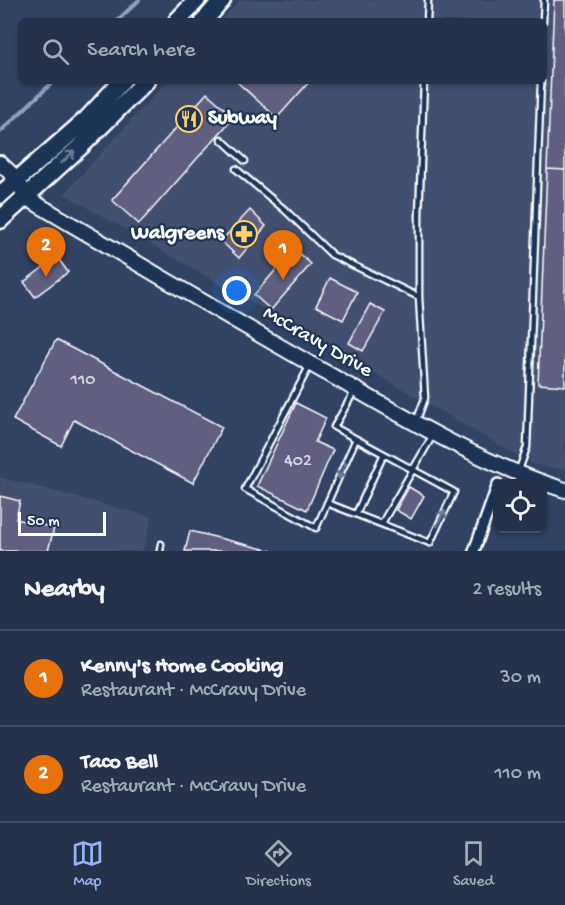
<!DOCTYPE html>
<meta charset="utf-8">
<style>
:root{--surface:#25324a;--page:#2d3a51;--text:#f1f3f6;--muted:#a3aab5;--line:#424d62;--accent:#95b2f1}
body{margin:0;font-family:"Gochi Hand",sans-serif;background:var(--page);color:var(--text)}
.controls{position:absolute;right:18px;bottom:18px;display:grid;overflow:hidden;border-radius:9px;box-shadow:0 2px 4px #0004}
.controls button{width:54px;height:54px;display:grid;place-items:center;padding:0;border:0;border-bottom:2px solid var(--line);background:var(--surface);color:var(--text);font:30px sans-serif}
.scale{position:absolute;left:18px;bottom:15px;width:88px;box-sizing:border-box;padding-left:6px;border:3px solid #fff;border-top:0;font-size:16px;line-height:21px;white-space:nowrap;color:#fff;-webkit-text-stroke:4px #1d3557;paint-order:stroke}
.you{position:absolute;left:237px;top:291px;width:21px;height:21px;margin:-15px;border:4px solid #fff;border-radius:50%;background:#1a73e8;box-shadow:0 0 0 9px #1a73e833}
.badge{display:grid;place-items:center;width:39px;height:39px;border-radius:50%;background:var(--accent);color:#fff;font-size:20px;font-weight:700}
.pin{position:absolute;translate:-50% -50px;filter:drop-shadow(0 2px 3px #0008)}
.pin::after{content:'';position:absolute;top:32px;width:21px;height:18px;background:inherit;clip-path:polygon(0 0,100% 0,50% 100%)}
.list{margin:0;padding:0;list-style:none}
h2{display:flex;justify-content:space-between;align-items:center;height:78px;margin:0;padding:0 24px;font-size:26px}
h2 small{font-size:20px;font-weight:400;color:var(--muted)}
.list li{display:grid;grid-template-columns:39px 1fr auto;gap:18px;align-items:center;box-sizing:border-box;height:96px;padding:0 24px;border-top:2px solid var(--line)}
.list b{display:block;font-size:22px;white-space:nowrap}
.list p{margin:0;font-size:20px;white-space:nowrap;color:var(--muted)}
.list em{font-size:20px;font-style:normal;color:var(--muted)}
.icon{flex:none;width:33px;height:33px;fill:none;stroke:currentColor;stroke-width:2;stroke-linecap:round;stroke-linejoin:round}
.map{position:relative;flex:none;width:565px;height:551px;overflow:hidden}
.search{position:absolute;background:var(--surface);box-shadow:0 2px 4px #0004;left:18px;right:18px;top:18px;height:66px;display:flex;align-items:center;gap:15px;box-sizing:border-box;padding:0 21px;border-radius:9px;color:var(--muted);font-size:22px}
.sheet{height:270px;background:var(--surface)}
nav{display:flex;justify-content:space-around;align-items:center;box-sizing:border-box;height:84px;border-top:2px solid var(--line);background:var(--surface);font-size:16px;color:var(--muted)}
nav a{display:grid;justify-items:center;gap:3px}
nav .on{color:var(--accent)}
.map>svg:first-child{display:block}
.built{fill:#434f6e}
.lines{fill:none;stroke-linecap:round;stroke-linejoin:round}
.stream{stroke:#8ea3b8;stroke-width:4}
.building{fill:#615f7f;stroke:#fff;stroke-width:1.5}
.lane-casing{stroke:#fff;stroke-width:9}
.street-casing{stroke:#fff;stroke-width:14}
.secondary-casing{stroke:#fff;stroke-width:18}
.highway-casing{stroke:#fff;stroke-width:21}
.lane{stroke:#1d3557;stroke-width:4.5}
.street{stroke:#1d3557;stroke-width:9}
.secondary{stroke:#1d3557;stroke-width:14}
.highway{stroke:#1d3557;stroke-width:16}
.oneway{stroke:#6c7c92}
.labels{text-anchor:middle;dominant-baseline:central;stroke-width:4.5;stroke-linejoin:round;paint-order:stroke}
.number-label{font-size:18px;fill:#d8d7df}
.poi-label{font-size:21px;font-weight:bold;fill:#fff;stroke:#1d3557;text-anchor:start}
.street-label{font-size:21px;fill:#fff;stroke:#1d3557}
</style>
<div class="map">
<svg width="565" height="551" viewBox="0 0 565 551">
<rect width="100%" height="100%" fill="#314263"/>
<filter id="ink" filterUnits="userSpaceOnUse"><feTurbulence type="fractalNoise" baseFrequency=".0167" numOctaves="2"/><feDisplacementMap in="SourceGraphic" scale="12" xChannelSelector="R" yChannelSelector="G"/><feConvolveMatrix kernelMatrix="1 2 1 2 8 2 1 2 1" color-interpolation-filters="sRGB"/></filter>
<g filter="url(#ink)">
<path class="built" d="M240 0H565V470L534 465 64 194 167 81H544V21H221Z
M0 477 152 517 143 551H0Z"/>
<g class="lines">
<path class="stream" d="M117 21 139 0
M0 132 54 81"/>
</g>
<path class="building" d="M554 0H565V170L547 169Z
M236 81H310L277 118Z
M207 93 234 117 139 224 112 200Z
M547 169 565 170V386L538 384Z
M250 210 266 226 239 258 221 241Z
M294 249 311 264 271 310 254 295Z
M57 257 68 272 35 297 24 282Z
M330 278 357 292 343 320 316 306Z
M370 304 385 312 363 351 349 343Z
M56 340 222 427 193 483 74 420 61 446 13 420Z
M296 403 326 418 315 442 333 450 307 510 257 486Z
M409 487 424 496 411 519 396 510Z
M0 496 20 501 16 519 54 528 48 551H0Z
M190 531 272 551H185Z"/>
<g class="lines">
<defs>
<path id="lane" d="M427 21 428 0
M543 21 544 0
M221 139 245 161
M236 169 285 210 332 255 419 297
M310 365 245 489 316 528 356 439
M416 422 425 398 419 297V216L424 81
M519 470 527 447 541 81
M327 503 430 543 454 492 334 427 354 392
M356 514 384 454
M382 523 433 435
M160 551 161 544"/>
<path id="street" d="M474 551 498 484"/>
<path id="secondary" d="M0 163 18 180 25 197
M25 197C127 257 229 318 332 376 409 420 480 463 565 490"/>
<path id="highway" d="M177 21 197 0
M204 21 222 0
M0 195 87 119 122 81
M0 220 81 146 146 81"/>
</defs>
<use href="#lane" class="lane-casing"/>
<use href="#street" class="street-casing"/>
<use href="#secondary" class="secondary-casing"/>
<use href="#highway" class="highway-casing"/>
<use href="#lane" class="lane"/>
<use href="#street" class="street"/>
<use href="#secondary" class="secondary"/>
<use href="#highway" class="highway"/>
</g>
<defs><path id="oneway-shaft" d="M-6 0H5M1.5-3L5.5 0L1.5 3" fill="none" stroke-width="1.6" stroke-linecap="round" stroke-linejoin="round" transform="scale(1.5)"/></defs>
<g class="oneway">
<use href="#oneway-shaft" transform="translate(68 157) rotate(-43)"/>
<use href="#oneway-shaft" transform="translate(342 471) rotate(114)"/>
<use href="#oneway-shaft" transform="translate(441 518) rotate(-65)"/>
</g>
</g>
<defs>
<symbol id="restaurant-ring" viewBox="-11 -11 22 22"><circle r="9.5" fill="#1d3557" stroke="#ffd166" stroke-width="1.5"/><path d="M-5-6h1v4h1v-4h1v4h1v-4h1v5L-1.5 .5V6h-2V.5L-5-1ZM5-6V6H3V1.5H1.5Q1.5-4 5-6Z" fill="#ffd166"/></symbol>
<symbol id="pharmacy-ring" viewBox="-11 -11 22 22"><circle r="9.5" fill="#1d3557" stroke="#ffd166" stroke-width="1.5"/><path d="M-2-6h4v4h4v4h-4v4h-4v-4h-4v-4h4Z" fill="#ffd166"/></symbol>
</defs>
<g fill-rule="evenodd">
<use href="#restaurant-ring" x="174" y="104" width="30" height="30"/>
<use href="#pharmacy-ring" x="229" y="219" width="30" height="30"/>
</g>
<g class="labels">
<g class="number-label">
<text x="83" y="380">110</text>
<text x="298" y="461">402</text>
</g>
<g class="poi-label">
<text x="208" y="119">Subway</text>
<text x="224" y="234" text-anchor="end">Walgreens</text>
</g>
<g class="street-label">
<text transform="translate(317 343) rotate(30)">McCravy Drive</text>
</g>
</g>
</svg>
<div class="controls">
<button><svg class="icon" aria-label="locate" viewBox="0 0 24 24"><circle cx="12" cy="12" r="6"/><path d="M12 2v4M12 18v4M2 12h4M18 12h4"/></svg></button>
</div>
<div class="scale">50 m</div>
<div class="you"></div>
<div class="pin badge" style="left:283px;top:280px;background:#e8710a">1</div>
<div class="pin badge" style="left:46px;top:277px;background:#e8710a">2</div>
<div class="search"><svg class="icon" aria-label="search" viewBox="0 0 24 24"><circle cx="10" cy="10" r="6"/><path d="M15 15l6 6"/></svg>Search here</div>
</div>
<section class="sheet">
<h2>Nearby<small>2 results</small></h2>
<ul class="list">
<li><span class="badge" style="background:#e8710a">1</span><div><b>Kenny's Home Cooking</b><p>Restaurant · McCravy Drive</p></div><em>30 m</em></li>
<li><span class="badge" style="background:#e8710a">2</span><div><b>Taco Bell</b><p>Restaurant · McCravy Drive</p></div><em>110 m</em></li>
</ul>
</section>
<nav>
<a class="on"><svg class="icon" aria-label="map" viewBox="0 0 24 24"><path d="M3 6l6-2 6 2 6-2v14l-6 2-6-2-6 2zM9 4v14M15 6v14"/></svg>Map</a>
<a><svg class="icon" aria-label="directions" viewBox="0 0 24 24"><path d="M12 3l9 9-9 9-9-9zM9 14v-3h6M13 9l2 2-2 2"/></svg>Directions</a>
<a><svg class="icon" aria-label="saved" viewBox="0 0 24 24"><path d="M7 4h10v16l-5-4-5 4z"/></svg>Saved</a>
</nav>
